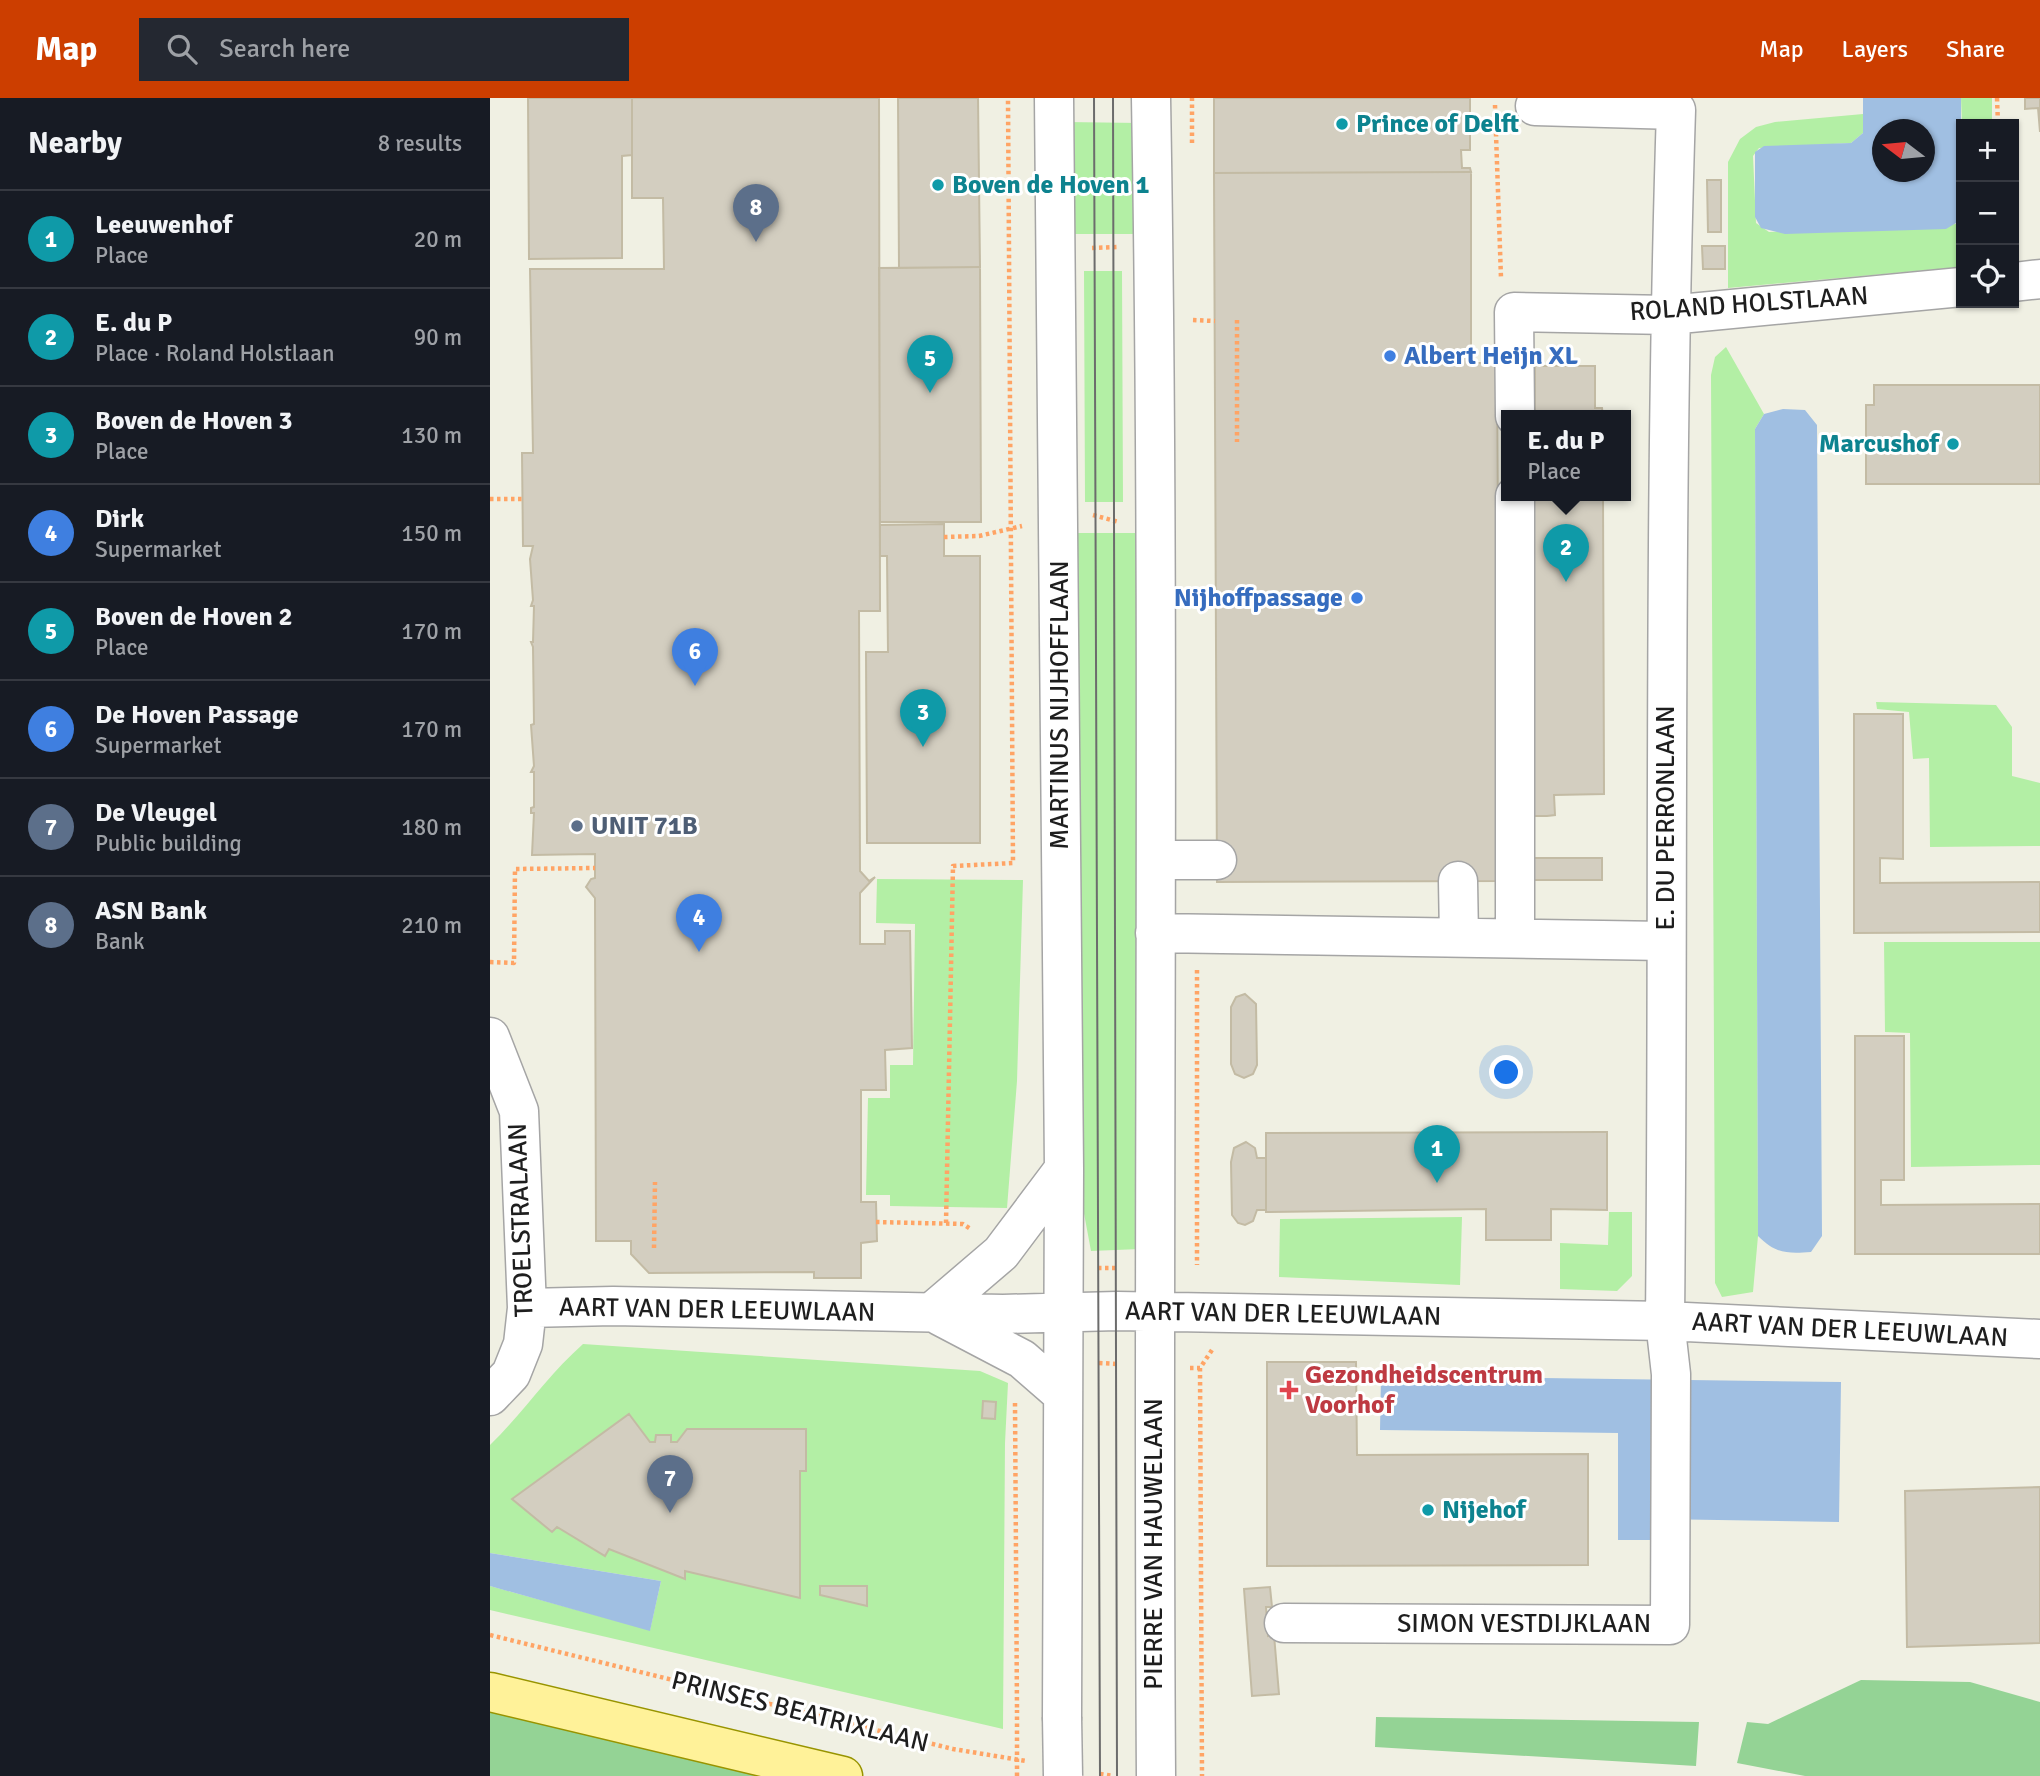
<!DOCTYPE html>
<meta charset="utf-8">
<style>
:root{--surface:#171b24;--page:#242831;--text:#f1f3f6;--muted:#9ea1a6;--line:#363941;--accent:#cc3e00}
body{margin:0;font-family:Signika,sans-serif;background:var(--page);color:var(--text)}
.controls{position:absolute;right:21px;top:21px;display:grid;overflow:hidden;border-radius:0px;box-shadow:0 2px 5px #0004}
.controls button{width:63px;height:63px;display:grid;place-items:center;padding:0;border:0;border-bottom:2px solid var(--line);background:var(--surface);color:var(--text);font:35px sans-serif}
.compass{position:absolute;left:1382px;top:21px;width:63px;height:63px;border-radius:50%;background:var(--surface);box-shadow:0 2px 5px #0004;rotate:286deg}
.you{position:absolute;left:1017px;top:975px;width:24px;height:24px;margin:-18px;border:5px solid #fff;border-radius:50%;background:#1a73e8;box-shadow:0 0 0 10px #1a73e833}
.badge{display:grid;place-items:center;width:46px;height:46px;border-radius:50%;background:var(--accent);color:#fff;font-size:23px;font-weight:700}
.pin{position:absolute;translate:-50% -58px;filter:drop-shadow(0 2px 4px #0008)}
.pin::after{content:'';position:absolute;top:37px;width:24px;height:21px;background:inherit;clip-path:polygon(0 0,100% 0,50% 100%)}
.popup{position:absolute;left:1011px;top:312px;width:130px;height:91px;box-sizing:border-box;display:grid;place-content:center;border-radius:0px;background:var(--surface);filter:drop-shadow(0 2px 5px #0005);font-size:23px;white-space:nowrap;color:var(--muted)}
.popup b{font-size:26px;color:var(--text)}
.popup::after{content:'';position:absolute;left:50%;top:100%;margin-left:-14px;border:14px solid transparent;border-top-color:var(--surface)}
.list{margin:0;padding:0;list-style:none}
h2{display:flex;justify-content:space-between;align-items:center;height:91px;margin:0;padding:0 28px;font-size:30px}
h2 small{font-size:23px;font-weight:400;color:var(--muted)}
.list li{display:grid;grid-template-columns:46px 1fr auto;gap:21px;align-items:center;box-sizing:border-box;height:98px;padding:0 28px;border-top:2px solid var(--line)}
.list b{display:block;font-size:26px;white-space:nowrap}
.list p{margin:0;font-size:23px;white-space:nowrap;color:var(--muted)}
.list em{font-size:23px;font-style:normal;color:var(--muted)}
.icon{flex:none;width:38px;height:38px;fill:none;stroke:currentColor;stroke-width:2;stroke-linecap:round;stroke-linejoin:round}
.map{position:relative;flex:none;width:1550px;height:1678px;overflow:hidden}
header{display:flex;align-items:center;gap:42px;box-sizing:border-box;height:98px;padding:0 35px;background:var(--accent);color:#fff}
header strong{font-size:33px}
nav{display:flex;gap:38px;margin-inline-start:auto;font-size:24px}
.search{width:490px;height:63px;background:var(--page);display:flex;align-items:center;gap:18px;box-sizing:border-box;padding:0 24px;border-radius:0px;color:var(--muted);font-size:26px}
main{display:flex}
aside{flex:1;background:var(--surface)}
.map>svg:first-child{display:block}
.grass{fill:#b3efa5}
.forest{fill:#94d395}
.water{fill:#a0bfe2;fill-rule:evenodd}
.building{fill:#d3cec0;stroke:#c3bba4;stroke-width:2}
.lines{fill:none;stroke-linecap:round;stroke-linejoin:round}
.minor-casing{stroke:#a5a5a5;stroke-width:41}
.major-casing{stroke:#989400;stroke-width:41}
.path{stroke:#ffa465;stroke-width:4.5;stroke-dasharray:3.5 3.5;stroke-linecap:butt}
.minor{stroke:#fff;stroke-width:38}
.major{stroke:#fff299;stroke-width:38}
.tram{stroke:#6c6c6c;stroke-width:2}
.minor-bridge-casing{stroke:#a5a5a5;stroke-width:41;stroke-linecap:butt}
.path-bridge{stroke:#ffa465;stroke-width:4.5;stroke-dasharray:3.5 3.5;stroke-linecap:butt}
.minor-bridge{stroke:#fff;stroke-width:38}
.culture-dot{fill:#0f9aa8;stroke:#fff;stroke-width:2.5}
.shop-dot{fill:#3f7fe0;stroke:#fff;stroke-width:2.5}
.service-dot{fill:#5c6f8a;stroke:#fff;stroke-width:2.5}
.health-dot{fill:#e0444e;stroke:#fff;stroke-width:2.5}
.labels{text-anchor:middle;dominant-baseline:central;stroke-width:6;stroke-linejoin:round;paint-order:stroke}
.culture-label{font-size:26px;font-weight:bold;fill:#0d838f;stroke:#fff;text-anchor:start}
.street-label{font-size:26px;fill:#1e1e1e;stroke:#fff}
.shop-label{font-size:26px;font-weight:bold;fill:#366cbe;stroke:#fff;text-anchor:start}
.service-label{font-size:26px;font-weight:bold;fill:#4e5e75;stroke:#fff;text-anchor:start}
.health-label{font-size:26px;font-weight:bold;fill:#be3a42;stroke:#fff;text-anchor:start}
</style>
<header>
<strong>Map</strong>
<div class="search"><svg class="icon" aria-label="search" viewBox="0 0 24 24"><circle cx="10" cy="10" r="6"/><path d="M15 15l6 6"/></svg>Search here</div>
<nav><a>Map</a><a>Layers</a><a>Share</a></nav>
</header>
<main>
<aside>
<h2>Nearby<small>8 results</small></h2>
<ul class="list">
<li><span class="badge" style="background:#0f9aa8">1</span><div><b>Leeuwenhof</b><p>Place</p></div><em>20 m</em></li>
<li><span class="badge" style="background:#0f9aa8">2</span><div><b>E. du P</b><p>Place · Roland Holstlaan</p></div><em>90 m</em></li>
<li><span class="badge" style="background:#0f9aa8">3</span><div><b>Boven de Hoven 3</b><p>Place</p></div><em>130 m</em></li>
<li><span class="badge" style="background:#3f7fe0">4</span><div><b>Dirk</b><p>Supermarket</p></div><em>150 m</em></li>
<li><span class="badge" style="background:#0f9aa8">5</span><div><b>Boven de Hoven 2</b><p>Place</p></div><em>170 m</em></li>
<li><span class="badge" style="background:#3f7fe0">6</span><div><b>De Hoven Passage</b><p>Supermarket</p></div><em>170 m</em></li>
<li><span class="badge" style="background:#5c6f8a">7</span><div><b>De Vleugel</b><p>Public building</p></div><em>180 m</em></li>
<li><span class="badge" style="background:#5c6f8a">8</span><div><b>ASN Bank</b><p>Bank</p></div><em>210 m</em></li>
</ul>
</aside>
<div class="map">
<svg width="1550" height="1678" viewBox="0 0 1550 1678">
<rect width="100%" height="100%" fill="#f0f0e3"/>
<path class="grass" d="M1471 0H1502V26H1472Z
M1373 16V35L1361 45 1269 50 1263 58 1266 125 1279 134 1467 126 1471 121V169L1238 190V64L1250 41 1266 29 1285 24Z
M576 24 650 25V136H576Z
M594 173H632L633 404H595Z
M1236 249 1274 316 1265 331 1268 1138 1263 1194 1232 1199 1225 1185 1221 277 1225 259Z
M580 435H651L650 1151 601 1153 593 1110Z
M1386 604 1506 607 1522 629V678L1550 685V748L1440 749 1439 660 1423 661 1419 614 1387 611Z
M387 781 533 782 527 983 517 1110 400 1108V1097H376L378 1000H400V967H423L425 826 386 825Z
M1394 844H1550V1067L1421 1069 1420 935 1395 934Z
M1119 1114H1142V1178L1127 1193 1070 1191V1145L1118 1147Z
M972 1119 970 1187 789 1179 790 1121Z
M93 1246 490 1273 518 1285 515 1345 513 1631 0 1512V1488L160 1532 171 1483 0 1455V1347C33 1315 58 1277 93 1246Z"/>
<path class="forest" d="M1371 1582 1480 1584 1550 1604V1678H1315L1247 1665 1257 1624 1278 1626Z
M0 1612 277 1678H0Z
M886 1619 1209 1624 1206 1668 885 1649Z"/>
<path class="water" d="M1373 0H1471V122L1456 131 1295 136 1271 130 1265 119V54L1274 48 1361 45 1373 35ZM1392 32H1434V74H1392Z
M1293 311 1315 312 1327 327 1332 1138 1321 1154C1296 1156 1285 1155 1268 1138L1265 331 1274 316Z
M891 1278 1351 1284 1349 1424 1166 1421 1165 1442H1128V1335L890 1332Z
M0 1455 171 1483 160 1533 0 1488Z"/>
<path class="building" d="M38 0H142V57L132 58V160L39 161Z
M142 0H389L390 513H369L370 773 379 783 385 779 370 795V846H395V833H420L422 950 395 952 396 992H371V1104H386L387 1143 371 1145V1180H324V1174L159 1175 141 1156V1143H106L105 800 96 789 101 781 105 780V756L42 757 44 715H41V710L44 709V674H41L44 668 41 627 44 626 43 549 41 544H43L44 508H41L43 502 40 461 43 448H33L32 355H43L40 171H174L173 100H142Z
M408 0H488L490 169 409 170Z
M724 0H980V52H971L972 70H980L981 74 724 75Z
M1535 0H1550V34L1548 10 1535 11Z
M981 74V265H1007L1010 783 727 784 724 75Z
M1217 82H1231V134H1218Z
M1212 148H1235V171H1213Z
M490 169 491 424H390L389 170Z
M1045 268H1105V310H1112L1113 318H1038V311H1045Z
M1384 287H1550V386H1376V307H1384Z
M1038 398H1113L1114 696 1064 697 1065 717 1057 718H1040Z
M454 426V458H490V745H377L376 554H398L397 458H390V427Z
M1364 616H1413V761L1390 760V785L1550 784V834L1364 835Z
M1040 760H1112V782H1040Z
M755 896 766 906 767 967 763 976 754 980 745 976 741 966V909L746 899Z
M1365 938H1414V1082H1391V1107L1550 1106V1156H1365Z
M1113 1034H1117V1112L1061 1111V1142H996V1111L776 1114V1035Z
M756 1044 765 1050 767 1060H776V1112H767L763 1123 755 1127 748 1125 742 1117 741 1064 744 1050Z
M777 1264H866L867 1357 1098 1356V1467L777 1468Z
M493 1303 506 1304 505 1321 492 1320Z
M139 1316 160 1344H165L166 1337H181V1344H187L197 1331H316V1373H310V1500L195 1473V1481L119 1451 115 1458 67 1429 62 1434 22 1401Z
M1550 1389V1545L1417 1549 1415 1393Z
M330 1488H377V1508L330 1497Z
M780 1489 782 1509H776L778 1538 784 1537 789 1596 762 1598 754 1491Z"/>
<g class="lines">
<defs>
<path id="minor" d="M564 0 574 1071 572 1619
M661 0C671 559 662 1119 666 1678
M1524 184 1550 181
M1025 318 1024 214 1179 217 1471 189
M1025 398V840
M666 762H727
M968 783 969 839
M665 835 1175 843
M0 939 29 1013 37 1210 33 1246 21 1276 0 1298
M37 1210 123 1208 513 1216 627 1213 1175 1223 1550 1241
M442 1214 511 1155 574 1071
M450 1218 532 1261 571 1295
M794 1525 1180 1527 1181 1276 1175 1223C1179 819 1173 415 1186 12L1045 8"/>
<path id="major" d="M0 1594 353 1678"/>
</defs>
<use href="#minor" class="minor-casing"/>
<use href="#major" class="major-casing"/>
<path class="path" d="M1507 0 1508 26
M1005 7 1011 180
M702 45V0
M602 150 628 149
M703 222 725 223
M747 222V344
M0 401H32
M603 417 629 424
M454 439 489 438 532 428
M0 864 24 865 25 771 105 770
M707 872V1167
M386 1124 473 1126 482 1132
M456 1125 463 768 523 765 518 0
M164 1150 165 1084
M608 1170H627
M609 1265 628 1266
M700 1270H710L722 1252
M710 1270 712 1678
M525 1305 527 1612
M0 1537 463 1651 536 1663
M610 1676 623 1678"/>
<use href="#minor" class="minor"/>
<use href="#major" class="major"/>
<path class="tram" d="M604 0 610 1678
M623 0 627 1678"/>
<defs>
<path id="minor-bridge" d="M572 1619 573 1678"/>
</defs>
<use href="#minor-bridge" class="minor-bridge-casing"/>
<path class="path-bridge" d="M527 1678V1612"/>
<use href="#minor-bridge" class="minor-bridge"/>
</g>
<g class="culture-dot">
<circle cx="852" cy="26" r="7"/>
<circle cx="448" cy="87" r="7"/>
<circle cx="1463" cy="346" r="7"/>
<circle cx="938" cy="1412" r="7"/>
</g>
<g class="shop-dot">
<circle cx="900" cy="258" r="7"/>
<circle cx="867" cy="500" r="7"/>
</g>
<circle class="service-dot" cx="87" cy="728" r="7"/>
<path class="health-dot" d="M795.5 1281.5h7v7h7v7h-7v7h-7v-7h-7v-7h7z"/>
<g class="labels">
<g class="culture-label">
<text x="866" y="26">Prince of Delft</text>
<text x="462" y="87">Boven de Hoven 1</text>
<text x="1449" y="346" text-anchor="end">Marcushof</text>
<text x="952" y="1412">Nijehof</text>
</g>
<g class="street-label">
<text transform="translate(1259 206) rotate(-4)">ROLAND HOLSTLAAN</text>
<text transform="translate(570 607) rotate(-90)">MARTINUS NIJHOFFLAAN</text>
<text transform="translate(1176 720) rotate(-90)">E. DU PERRONLAAN</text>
<text transform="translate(31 1122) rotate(-92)">TROELSTRALAAN</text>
<text transform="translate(227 1212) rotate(1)">AART VAN DER LEEUWLAAN</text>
<text transform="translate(793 1216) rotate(1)">AART VAN DER LEEUWLAAN</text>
<text transform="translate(1360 1232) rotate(3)">AART VAN DER LEEUWLAAN</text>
<text transform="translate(664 1446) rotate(-90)">PIERRE VAN HAUWELAAN</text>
<text x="1034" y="1526">SIMON VESTDIJKLAAN</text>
<text transform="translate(310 1614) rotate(14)">PRINSES BEATRIXLAAN</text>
</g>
<g class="shop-label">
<text x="914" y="258">Albert Heijn XL</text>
<text x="853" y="500" text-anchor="end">Nijhoffpassage</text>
</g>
<g class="service-label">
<text x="101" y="728">UNIT 71B</text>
</g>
<g class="health-label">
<text x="815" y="1277">Gezondheidscentrum<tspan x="815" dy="30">Voorhof</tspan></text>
</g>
</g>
</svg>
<div class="controls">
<button>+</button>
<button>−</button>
<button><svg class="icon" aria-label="locate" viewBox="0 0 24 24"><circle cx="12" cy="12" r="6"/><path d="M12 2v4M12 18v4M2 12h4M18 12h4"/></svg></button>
</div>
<svg class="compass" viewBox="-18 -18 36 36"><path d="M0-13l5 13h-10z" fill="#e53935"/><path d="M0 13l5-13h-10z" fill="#9ea1a6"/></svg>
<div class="you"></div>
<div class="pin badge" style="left:947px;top:1085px;background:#0f9aa8">1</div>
<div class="pin badge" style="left:1076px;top:484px;background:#0f9aa8">2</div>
<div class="popup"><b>E. du P</b>Place</div>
<div class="pin badge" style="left:433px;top:649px;background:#0f9aa8">3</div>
<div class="pin badge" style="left:209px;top:854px;background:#3f7fe0">4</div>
<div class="pin badge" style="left:440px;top:295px;background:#0f9aa8">5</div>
<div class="pin badge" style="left:205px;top:588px;background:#3f7fe0">6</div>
<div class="pin badge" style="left:180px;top:1415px;background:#5c6f8a">7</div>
<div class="pin badge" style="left:266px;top:144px;background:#5c6f8a">8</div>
</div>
</main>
